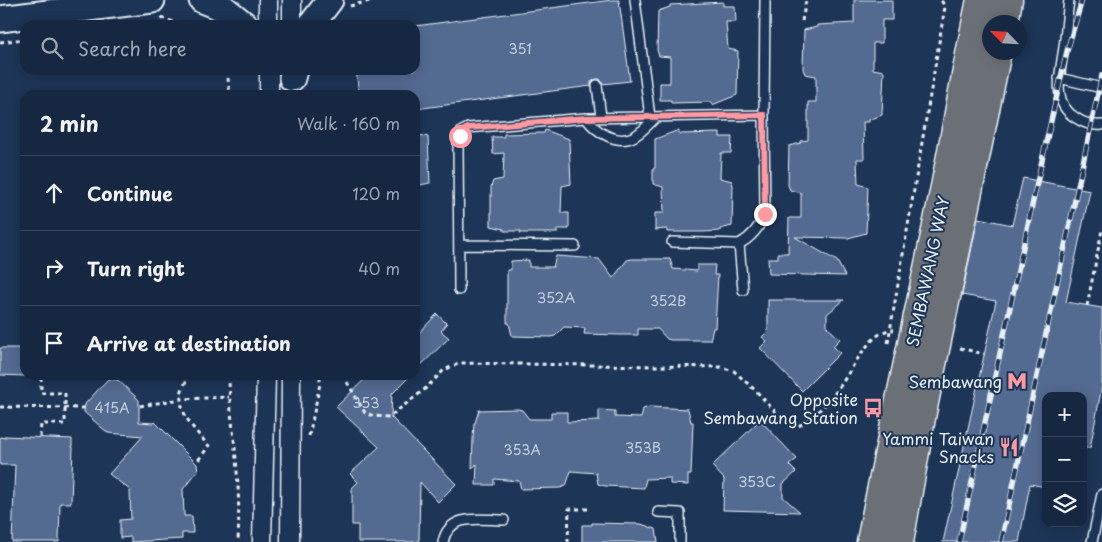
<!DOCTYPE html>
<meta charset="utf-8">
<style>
:root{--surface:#162841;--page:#23344c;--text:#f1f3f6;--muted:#9ea6b1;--line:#35445a}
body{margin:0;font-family:"Playpen Sans",sans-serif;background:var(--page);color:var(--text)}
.controls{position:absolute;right:15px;bottom:15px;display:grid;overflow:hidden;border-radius:10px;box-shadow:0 2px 12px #0003}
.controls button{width:45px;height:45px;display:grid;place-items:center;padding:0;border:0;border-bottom:1px solid var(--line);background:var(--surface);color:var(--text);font:25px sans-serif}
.compass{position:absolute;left:982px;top:15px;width:45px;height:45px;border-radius:50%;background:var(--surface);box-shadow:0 2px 12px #0003;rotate:295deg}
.stop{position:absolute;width:15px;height:15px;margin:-11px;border:4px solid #ff9aa2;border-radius:50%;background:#fff}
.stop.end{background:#ff9aa2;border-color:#fff;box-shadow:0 1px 5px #0008}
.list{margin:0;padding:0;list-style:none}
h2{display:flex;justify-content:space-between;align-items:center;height:65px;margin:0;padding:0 20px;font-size:21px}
h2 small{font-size:16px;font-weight:400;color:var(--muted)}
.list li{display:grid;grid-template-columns:32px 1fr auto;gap:15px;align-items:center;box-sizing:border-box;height:75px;padding:0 20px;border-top:1px solid var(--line)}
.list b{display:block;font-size:19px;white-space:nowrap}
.list em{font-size:16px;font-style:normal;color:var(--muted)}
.icon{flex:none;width:28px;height:28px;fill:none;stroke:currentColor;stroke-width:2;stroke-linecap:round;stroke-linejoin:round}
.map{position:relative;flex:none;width:1102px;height:542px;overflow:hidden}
.search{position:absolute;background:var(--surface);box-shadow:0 2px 12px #0003;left:20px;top:20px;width:400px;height:55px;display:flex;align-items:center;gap:12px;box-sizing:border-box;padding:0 18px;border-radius:15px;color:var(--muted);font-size:19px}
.panel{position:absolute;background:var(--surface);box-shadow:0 2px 12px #0003;left:20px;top:90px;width:400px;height:290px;border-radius:15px}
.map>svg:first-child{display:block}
.building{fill:#536b91;stroke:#e8f1f8}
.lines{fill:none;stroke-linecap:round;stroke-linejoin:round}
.service-casing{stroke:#e8f1f8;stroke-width:12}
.minor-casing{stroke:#e8f1f8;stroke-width:21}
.secondary-casing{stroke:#e8f1f8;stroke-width:29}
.primary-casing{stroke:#e8f1f8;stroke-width:31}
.path{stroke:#e8f1f8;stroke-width:3;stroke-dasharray:4 4;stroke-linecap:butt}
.service{stroke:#1d3557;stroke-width:9}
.minor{stroke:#1d3557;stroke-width:18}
.secondary{stroke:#1d3557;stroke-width:25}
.primary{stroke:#6b7074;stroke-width:28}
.rail-casing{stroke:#e8f1f8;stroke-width:5.5}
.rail{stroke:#1d3557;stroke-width:4;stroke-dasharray:11;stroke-linecap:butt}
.route{stroke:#ff9aa2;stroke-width:6}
.labels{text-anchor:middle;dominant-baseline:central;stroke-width:4;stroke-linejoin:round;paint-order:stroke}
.number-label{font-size:14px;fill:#c3d0de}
.street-label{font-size:16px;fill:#e8f1f8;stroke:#1d3557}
.poi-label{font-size:16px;fill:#e8f1f8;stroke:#1d3557;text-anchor:end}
</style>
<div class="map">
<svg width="1102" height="542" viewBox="0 0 1102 542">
<rect width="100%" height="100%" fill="#1d3557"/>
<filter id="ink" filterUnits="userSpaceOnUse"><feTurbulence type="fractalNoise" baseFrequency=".02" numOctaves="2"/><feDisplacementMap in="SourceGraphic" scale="10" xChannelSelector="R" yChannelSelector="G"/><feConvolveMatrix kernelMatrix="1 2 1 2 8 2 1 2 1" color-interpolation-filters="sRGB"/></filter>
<g filter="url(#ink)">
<path class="building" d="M612 0H619L630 81 603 84 600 79H596L591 82V86L415 109V95H359L356 70H415V26Z
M854 0H892V20H882V43H873V69L884 71 882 115 869 120V122H863L864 159H857L858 184 868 187 866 233 848 238 795 237 837 261 845 276 769 274 768 258H778V253H788L789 218H801V193L790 190 788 185 789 146 801 143V141L808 140V102H816V76L805 74 803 69 804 30 817 27V25L854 23Z
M723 2V6H735L736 22H726L728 49 738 51 737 95 712 105V102L671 103V100H660V83H670V57L659 56 657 50 658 11 670 7V5Z
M545 130 569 139 571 184 562 186 561 213H569V229H557V233H520L521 231H504V229L491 226V187L493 181 503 179 504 153 493 154 492 137H504V134L544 133Z
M679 130V134L720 133V137H732L731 153H721L720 178 732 181 733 186 732 226 720 229V231L703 232H667V229L655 230V213H664L663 187 653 184V169L655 168V139Z
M415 134 428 137 430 183 415 186Z
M1023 178 1090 191 1066 302 1102 308V386L1090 448H1083V396H1046V487L1030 484 1019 542H943L996 301 962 295 978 218 1012 225Z
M556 256 599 259 613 278 627 260 632 259H670L673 269 697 271V265H715L714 275H718L715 328H713L710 340H671L667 339 658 329H638V335H621L584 334 585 328 564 327 555 336 551 337 512 336 509 323H507V270H511V261L529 260V267H553Z
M768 300H844L827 314V327L840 339 833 346 840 353 802 391 760 348 767 341 762 337 768 331Z
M437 314 447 324 441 331 449 338 415 371V337Z
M0 348H24L25 376 0 375Z
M369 375H411L392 394 391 417 456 484 438 502 420 482 419 542H358V525H352V488L358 482 350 474 379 447 336 407Z
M108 379 118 380 139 400V422L154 423 155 422 197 464 198 471 183 489 184 516H192L193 533H182V539L131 542V537L120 538V520L131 519 130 490 109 474 143 436 108 433 84 412 85 404Z
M649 407 688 409 691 422H693L691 475H688V485L670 484V478L646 479 644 488 605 486 598 484 596 473 571 471 566 486 560 488 521 489 519 481 494 479V485H476L477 464 472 468 473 439 474 423H475L479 410 518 409 522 410 529 419H551V412H567V422L599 421V410L615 411V417L641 418 643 409Z
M760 420 797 459 789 465 796 472 783 484V497L800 512 723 510 724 479 712 466Z
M5 436 72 439V447H73L71 503H60L59 542H12L15 465H0V437L5 438Z
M592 523 641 524 656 529 658 542H582V525H592Z"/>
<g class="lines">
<defs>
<path id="service" d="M635 0 650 117
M1069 0C1067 16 1066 31 1064 47 1061 71 1050 103 1076 118 1085 124 1092 126 1102 125
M1059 78 1102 88
M597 85 601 117
M586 118C596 132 617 146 635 136 643 131 650 123 656 117
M672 242 739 244C751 238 760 226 765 214L764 115 765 0
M739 244 743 290
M459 245 575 246
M459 290 458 138 462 131 468 128 586 118 764 115
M658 512 680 513V542
M443 542C449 512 481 520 504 520
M1092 542 1102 494"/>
<path id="minor" d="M268 0V25
M292 25V0
M269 70V95
M262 542 266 375
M290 542 291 375"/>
<path id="secondary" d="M202 0 225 9 245 25
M0 19 152 0
M311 25 330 0
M292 78 294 70"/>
<path id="primary" d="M1004 22 1008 0
M871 542C894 422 922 302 946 182 958 121 968 61 981 0
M899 542 922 412 997 52"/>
</defs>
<use href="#service" class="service-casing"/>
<use href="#minor" class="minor-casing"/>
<use href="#secondary" class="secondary-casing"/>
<use href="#primary" class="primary-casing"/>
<path class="path" d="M350 6 373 0
M161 18 184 25
M802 21 806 0
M158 25H161
M0 42 25 39
M227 70 230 95
M1087 306 1102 230
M888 343 945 7 941 0
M960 348 984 354
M191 375C167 402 191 426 209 446L196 463
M229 375C229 408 235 439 237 472 239 495 239 519 238 542
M343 375 365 413 374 416 389 417 424 390 444 370 460 363 720 367 734 371 757 392 782 419 797 427C812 418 824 407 835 393 848 378 870 327 894 330
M140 406 181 399 229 397
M0 407 84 408
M309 436 320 384V375
M40 437 41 424H65V393H41V376
M1083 502H1084
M568 542 569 509H589"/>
<use href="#service" class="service"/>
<use href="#minor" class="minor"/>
<use href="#secondary" class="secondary"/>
<use href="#primary" class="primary"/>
<defs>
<path id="rail" d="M959 542 1040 169 1067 51 1082 0
M1001 542 1102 75"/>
</defs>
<use href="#rail" class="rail-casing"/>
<use href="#rail" class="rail"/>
</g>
</g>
<g class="lines" filter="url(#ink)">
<path class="route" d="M460 136 462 131 468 128 586 118 764 115 765 214"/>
</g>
<defs>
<symbol id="metro-bare" viewBox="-9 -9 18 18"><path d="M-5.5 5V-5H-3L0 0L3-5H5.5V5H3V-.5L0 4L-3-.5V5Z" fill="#ff9aa2" stroke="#1d3557" stroke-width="2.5" paint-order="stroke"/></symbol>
<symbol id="bus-bare" viewBox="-9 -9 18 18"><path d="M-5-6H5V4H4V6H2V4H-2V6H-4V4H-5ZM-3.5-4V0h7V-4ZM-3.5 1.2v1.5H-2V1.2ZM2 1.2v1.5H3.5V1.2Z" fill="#ff9aa2" stroke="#1d3557" stroke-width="2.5" paint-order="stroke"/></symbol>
<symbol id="restaurant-bare" viewBox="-9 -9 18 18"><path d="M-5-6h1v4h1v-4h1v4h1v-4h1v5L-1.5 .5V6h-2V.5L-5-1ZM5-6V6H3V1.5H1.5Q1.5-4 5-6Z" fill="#ff9aa2" stroke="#1d3557" stroke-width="2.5" paint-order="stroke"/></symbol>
</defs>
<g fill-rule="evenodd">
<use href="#metro-bare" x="1003" y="367" width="28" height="28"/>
<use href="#bus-bare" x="859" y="394" width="28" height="28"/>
<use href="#restaurant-bare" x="995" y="433" width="28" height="28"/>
</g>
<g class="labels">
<g class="number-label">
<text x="520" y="48">351</text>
<text x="556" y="297">352A</text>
<text x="668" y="300">352B</text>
<text x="366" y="402">353</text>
<text x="112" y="407">415A</text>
<text x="643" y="447">353B</text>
<text x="522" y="449">353A</text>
<text x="757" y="481">353C</text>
</g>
<g class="street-label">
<text transform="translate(927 271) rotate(-78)">SEMBAWANG WAY</text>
</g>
<g class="poi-label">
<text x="1002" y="381">Sembawang</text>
<text x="858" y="399">Opposite<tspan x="858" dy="18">Sembawang Station</tspan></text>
<text x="994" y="438">Yammi Taiwan<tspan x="994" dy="18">Snacks</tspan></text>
</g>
</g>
</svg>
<div class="controls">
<button>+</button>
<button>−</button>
<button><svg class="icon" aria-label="layers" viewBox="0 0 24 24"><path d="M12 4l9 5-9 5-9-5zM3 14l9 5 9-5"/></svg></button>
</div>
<svg class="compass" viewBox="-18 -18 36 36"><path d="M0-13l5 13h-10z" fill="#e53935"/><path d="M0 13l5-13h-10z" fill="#9ea6b1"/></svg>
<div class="stop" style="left:460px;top:136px"></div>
<div class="stop end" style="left:765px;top:214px"></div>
<div class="search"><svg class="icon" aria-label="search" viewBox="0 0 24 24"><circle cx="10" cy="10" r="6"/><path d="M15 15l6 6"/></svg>Search here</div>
<section class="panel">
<h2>2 min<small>Walk · 160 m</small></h2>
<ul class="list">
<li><svg class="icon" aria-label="ahead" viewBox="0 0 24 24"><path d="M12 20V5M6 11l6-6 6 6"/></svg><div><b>Continue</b></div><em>120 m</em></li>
<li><svg class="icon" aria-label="right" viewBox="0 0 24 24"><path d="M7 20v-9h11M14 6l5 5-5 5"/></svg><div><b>Turn right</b></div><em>40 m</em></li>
<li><svg class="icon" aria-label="arrive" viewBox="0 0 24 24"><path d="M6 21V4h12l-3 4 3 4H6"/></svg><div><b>Arrive at destination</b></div></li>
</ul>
</section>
</div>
